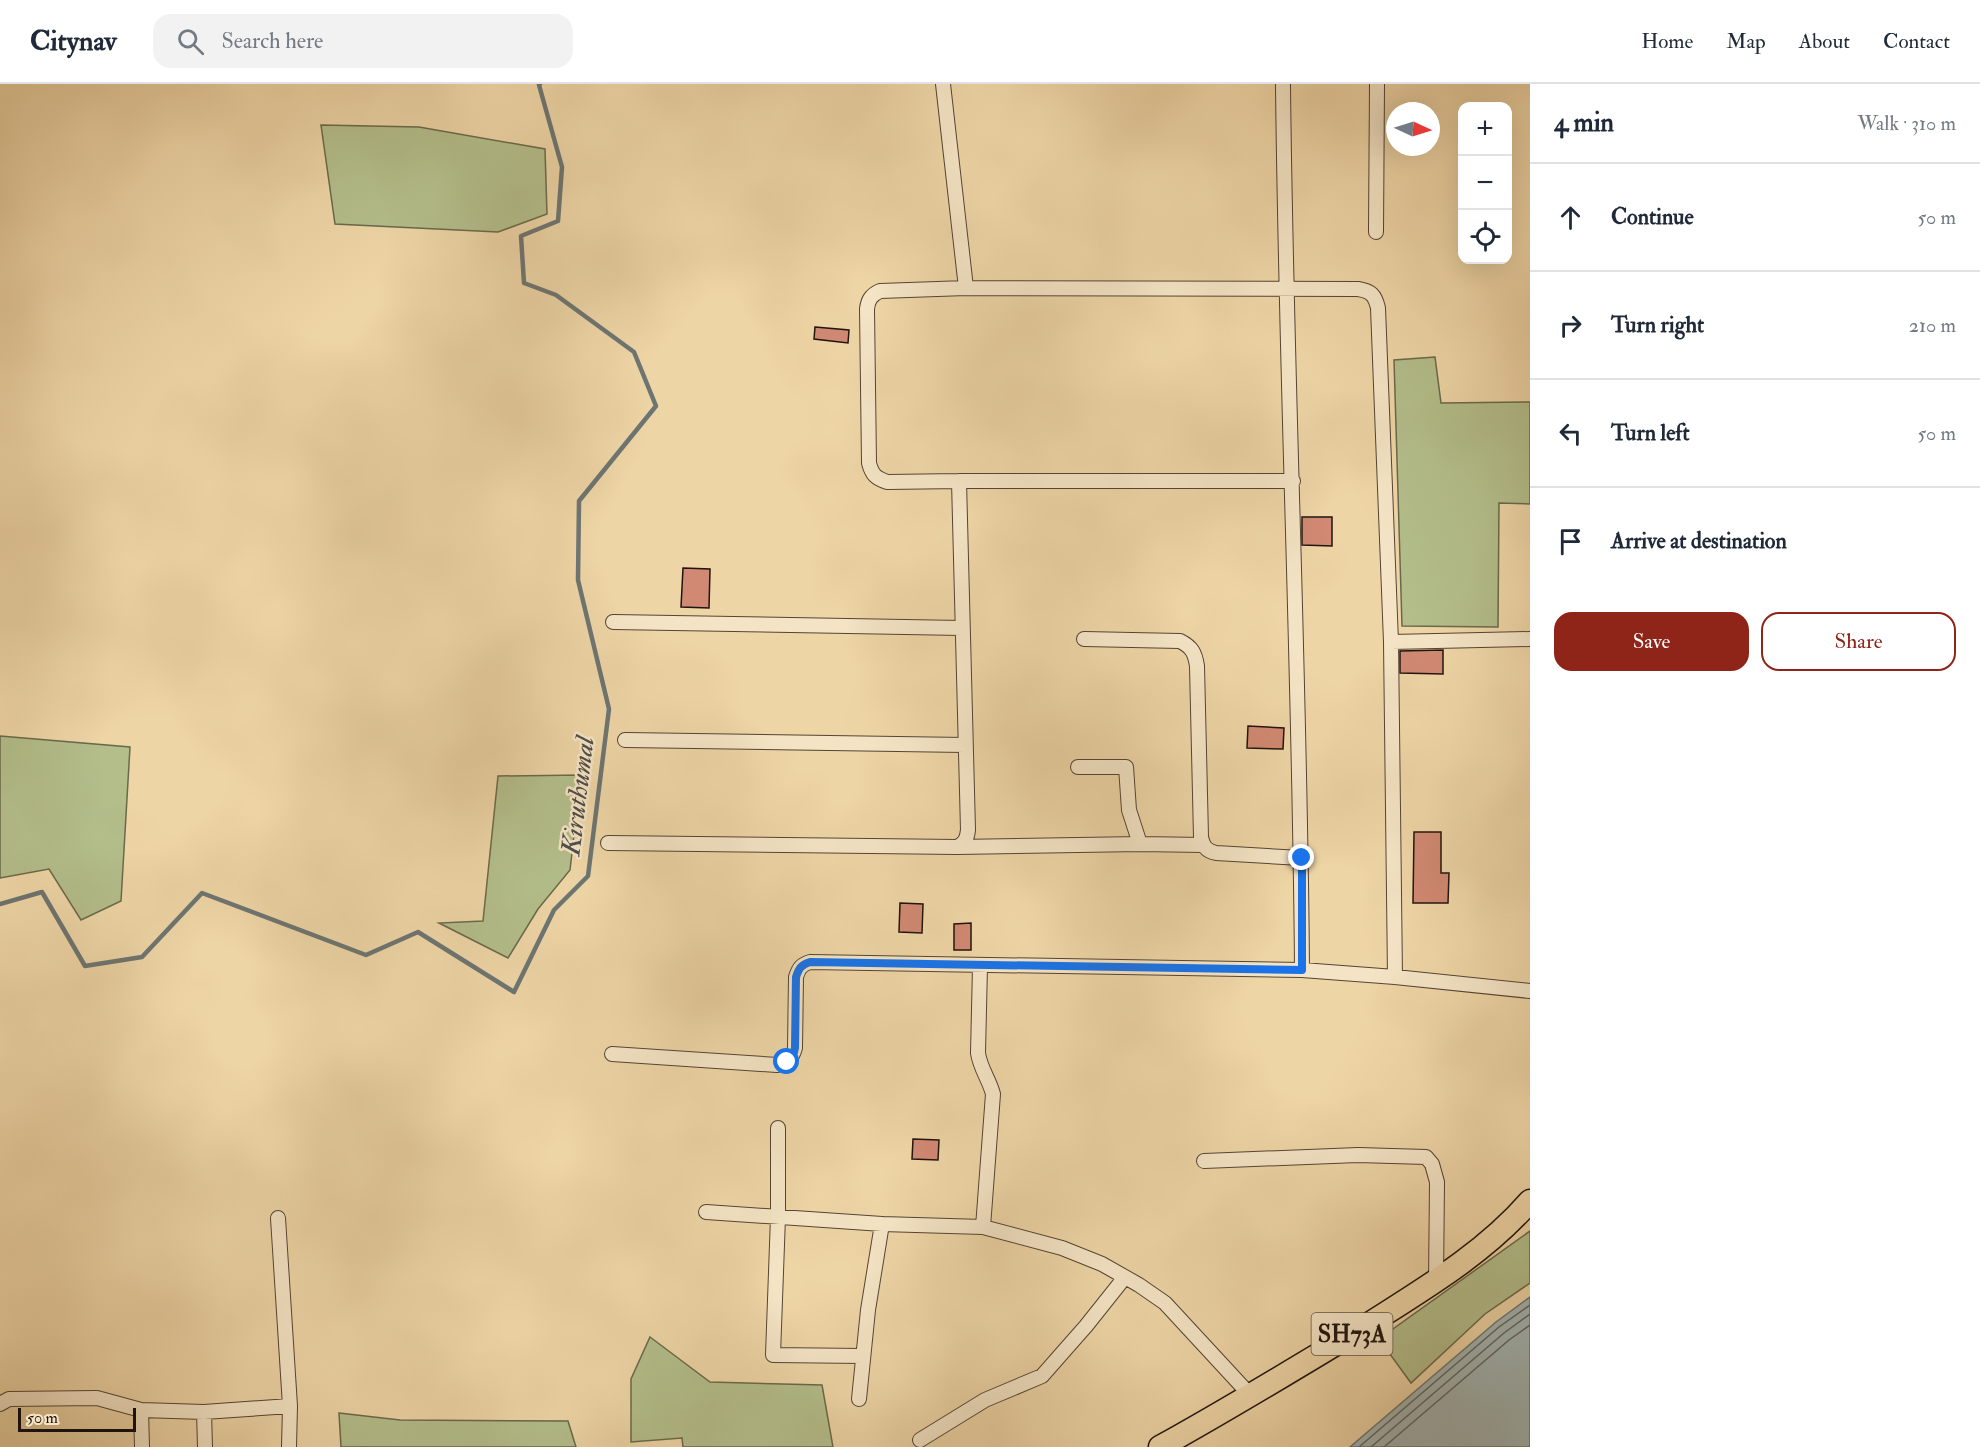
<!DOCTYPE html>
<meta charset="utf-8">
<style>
:root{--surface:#fff;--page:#f2f2f3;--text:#1f2937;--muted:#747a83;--line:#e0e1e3;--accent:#8f2418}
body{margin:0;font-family:"IM FELL Double Pica",serif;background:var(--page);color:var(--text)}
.controls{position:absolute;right:18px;top:18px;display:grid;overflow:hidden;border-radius:12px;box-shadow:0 6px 24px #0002}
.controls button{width:54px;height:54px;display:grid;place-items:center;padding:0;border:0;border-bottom:2px solid var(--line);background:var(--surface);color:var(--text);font:30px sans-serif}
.compass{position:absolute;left:1386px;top:18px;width:54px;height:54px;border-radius:50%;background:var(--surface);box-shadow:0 6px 24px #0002;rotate:94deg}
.scale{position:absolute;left:18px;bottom:15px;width:118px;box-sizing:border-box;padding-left:6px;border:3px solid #20140e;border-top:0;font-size:16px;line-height:21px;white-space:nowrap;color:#20140e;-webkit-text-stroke:4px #f4e4c5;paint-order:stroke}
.stop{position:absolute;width:18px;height:18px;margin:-14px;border:4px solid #1a73e8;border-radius:50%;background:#fff}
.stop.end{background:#1a73e8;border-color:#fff;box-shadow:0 2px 6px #0008}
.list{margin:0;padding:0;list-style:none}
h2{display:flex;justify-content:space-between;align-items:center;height:78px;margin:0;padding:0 24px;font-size:26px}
h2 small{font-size:20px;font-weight:400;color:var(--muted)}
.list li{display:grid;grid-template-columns:39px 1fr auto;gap:18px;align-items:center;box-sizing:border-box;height:108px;padding:0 24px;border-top:2px solid var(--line)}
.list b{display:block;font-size:22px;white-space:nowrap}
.list em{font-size:20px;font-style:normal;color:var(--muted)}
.actions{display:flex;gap:12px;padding:18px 24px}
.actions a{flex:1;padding:14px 0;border:2px solid var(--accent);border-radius:18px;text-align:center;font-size:21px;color:var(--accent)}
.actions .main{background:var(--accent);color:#fff}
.icon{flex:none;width:33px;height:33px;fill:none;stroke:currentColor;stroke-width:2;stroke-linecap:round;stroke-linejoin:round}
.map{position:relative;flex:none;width:1530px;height:1363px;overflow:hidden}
header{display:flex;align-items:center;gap:36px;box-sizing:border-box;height:84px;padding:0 30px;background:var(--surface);border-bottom:2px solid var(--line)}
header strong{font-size:28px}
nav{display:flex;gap:33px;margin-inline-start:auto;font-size:21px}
.search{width:420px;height:54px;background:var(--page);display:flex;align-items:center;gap:15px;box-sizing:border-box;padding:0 21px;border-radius:18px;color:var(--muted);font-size:22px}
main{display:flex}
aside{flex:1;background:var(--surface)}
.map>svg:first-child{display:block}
.green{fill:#b3be8b;stroke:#6a694c;stroke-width:1.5}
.water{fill:#a1b5b4;stroke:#6d7572;stroke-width:1.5}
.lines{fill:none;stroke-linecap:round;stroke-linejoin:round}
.shore{stroke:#606461;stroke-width:1.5}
.stream{stroke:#6d7572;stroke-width:4.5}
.building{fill:#d18973;stroke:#20140e;stroke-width:1.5}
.street-casing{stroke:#544434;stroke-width:16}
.primary-casing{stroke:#20140e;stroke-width:25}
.street{stroke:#f4e4c5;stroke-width:14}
.primary{stroke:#eed5a6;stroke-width:22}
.route{stroke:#1a73e8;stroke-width:8}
.labels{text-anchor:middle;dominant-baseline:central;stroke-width:5;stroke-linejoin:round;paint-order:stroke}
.shield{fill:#f4e4c5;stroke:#605245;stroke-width:1.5}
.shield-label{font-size:24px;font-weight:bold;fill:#20140e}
.water-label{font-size:27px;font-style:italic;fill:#4d4c48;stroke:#f4e4c5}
</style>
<header>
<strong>Citynav</strong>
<div class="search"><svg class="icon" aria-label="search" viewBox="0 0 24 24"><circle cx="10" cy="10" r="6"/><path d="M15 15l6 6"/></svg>Search here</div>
<nav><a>Home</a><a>Map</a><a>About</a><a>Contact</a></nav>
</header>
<main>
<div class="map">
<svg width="1530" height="1363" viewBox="0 0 1530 1363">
<rect width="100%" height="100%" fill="#eed5a6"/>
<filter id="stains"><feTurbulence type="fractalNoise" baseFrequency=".00333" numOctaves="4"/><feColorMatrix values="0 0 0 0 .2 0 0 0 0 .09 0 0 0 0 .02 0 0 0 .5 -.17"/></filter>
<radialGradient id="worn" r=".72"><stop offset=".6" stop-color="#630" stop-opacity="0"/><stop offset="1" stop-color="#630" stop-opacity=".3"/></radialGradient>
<path class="green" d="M321 41 419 43 545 65 547 130 498 148 335 140Z
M1435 273 1441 319 1530 318V420L1499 419 1498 543 1402 542 1394 276Z
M0 652 130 663 121 817 81 836 49 785 0 794Z
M581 691 570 786 538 825 508 874 439 839 483 837 498 692Z
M1530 1147V1199L1485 1230 1411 1299 1379 1255Z
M650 1253 710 1298 822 1301 833 1363H683L682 1354 631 1358V1295Z
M339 1329 400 1336 568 1337 576 1363H341Z"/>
<path class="water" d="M1530 1213V1363H1350L1496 1238Z"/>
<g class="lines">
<path class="shore" d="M1359 1363 1499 1243 1530 1221
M1371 1363 1504 1249 1530 1230
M1384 1363 1509 1256 1530 1241"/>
<path class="stream" d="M0 820 42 808 85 882 142 873 202 809 366 871 418 848 514 908 554 826 588 792 609 625 578 496 579 417 656 322 634 268 556 211 524 199 521 152 558 137 562 83 539 1 540 0"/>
</g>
<path class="building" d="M815 243 849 246 848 259 814 255Z
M1302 433H1332V462L1302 461Z
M683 484 710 485 709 524 681 523Z
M1443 566V590L1400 589V567Z
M1248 642 1284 644 1283 665 1247 664Z
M1414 748H1441V789H1449L1448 819H1413Z
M900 819 923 820 922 849 899 848Z
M971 839V866H954V840Z
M913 1055 939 1056 938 1076 912 1075Z"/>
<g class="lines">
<defs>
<path id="street" d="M943 0 966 204
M1283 0C1286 296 1300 591 1302 886
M1376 148 1377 0
M959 397 887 398C876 394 872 391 869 379L867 225C868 216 871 211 880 207L966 204 1358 205C1371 207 1375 211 1378 224L1391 558 1395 893
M613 538 962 544
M1084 555 1180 557C1192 563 1195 569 1197 582L1201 753C1203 762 1206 767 1216 769L1301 774
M1391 558 1530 555
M625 656 965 661
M1078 683H1126L1129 726 1140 760 1203 761
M608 759 957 763C965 759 967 755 968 746L959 397H1293
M957 763 1140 760
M980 882 978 969C980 984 989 995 993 1010L983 1143
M612 970 777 981C788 978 792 975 795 964L796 893C799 884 801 881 810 878L1302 886 1395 893 1530 907
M778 1044V1133L773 1271 863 1272
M1204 1077 1358 1071 1426 1073 1432 1080 1437 1098 1436 1198
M706 1128 882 1140 983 1143 1062 1164 1102 1180 1139 1201 1165 1219 1251 1312
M278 1134 290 1322 289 1363
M859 1315 868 1226 882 1140
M0 1320 9 1315 97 1314 141 1326 204 1328 290 1322
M141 1326 142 1363
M204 1328 205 1363
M920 1356 985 1316 1042 1292 1086 1242 1125 1193"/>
<path id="primary" d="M1160 1363C1229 1325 1296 1284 1364 1243 1422 1206 1484 1170 1530 1117"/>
</defs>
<use href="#street" class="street-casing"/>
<use href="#primary" class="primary-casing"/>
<use href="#street" class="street"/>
<use href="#primary" class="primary"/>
</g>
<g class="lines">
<path class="route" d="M787 978 793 972 795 964 796 893C799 884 801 881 810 878L1302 886V774"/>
</g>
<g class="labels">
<rect class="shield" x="1311.5" y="1229" width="81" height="42" rx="4.5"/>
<g class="shield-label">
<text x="1352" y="1250">SH73A</text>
</g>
<g class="water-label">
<text transform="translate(578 712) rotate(-83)">Kiruthumal</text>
</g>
</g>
<rect width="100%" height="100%" filter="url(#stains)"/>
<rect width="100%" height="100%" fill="url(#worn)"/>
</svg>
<div class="controls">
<button>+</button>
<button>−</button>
<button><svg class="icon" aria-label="locate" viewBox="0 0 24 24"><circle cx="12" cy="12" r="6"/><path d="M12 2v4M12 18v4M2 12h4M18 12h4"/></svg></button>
</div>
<svg class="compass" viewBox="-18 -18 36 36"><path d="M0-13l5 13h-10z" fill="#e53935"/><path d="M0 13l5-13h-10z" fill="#747a83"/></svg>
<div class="scale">50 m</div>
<div class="stop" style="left:787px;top:978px"></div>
<div class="stop end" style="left:1302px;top:774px"></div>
</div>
<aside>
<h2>4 min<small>Walk · 310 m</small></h2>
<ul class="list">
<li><svg class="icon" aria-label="ahead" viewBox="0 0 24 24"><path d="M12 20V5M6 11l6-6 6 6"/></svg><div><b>Continue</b></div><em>50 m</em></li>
<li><svg class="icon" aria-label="right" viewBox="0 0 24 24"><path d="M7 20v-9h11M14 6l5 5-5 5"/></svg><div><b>Turn right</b></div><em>210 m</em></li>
<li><svg class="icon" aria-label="left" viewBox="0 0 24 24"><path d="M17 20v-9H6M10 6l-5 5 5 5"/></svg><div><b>Turn left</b></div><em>50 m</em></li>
<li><svg class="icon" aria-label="arrive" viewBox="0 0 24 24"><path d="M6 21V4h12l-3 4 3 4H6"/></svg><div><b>Arrive at destination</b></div></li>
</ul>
<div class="actions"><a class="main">Save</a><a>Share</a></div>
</aside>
</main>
